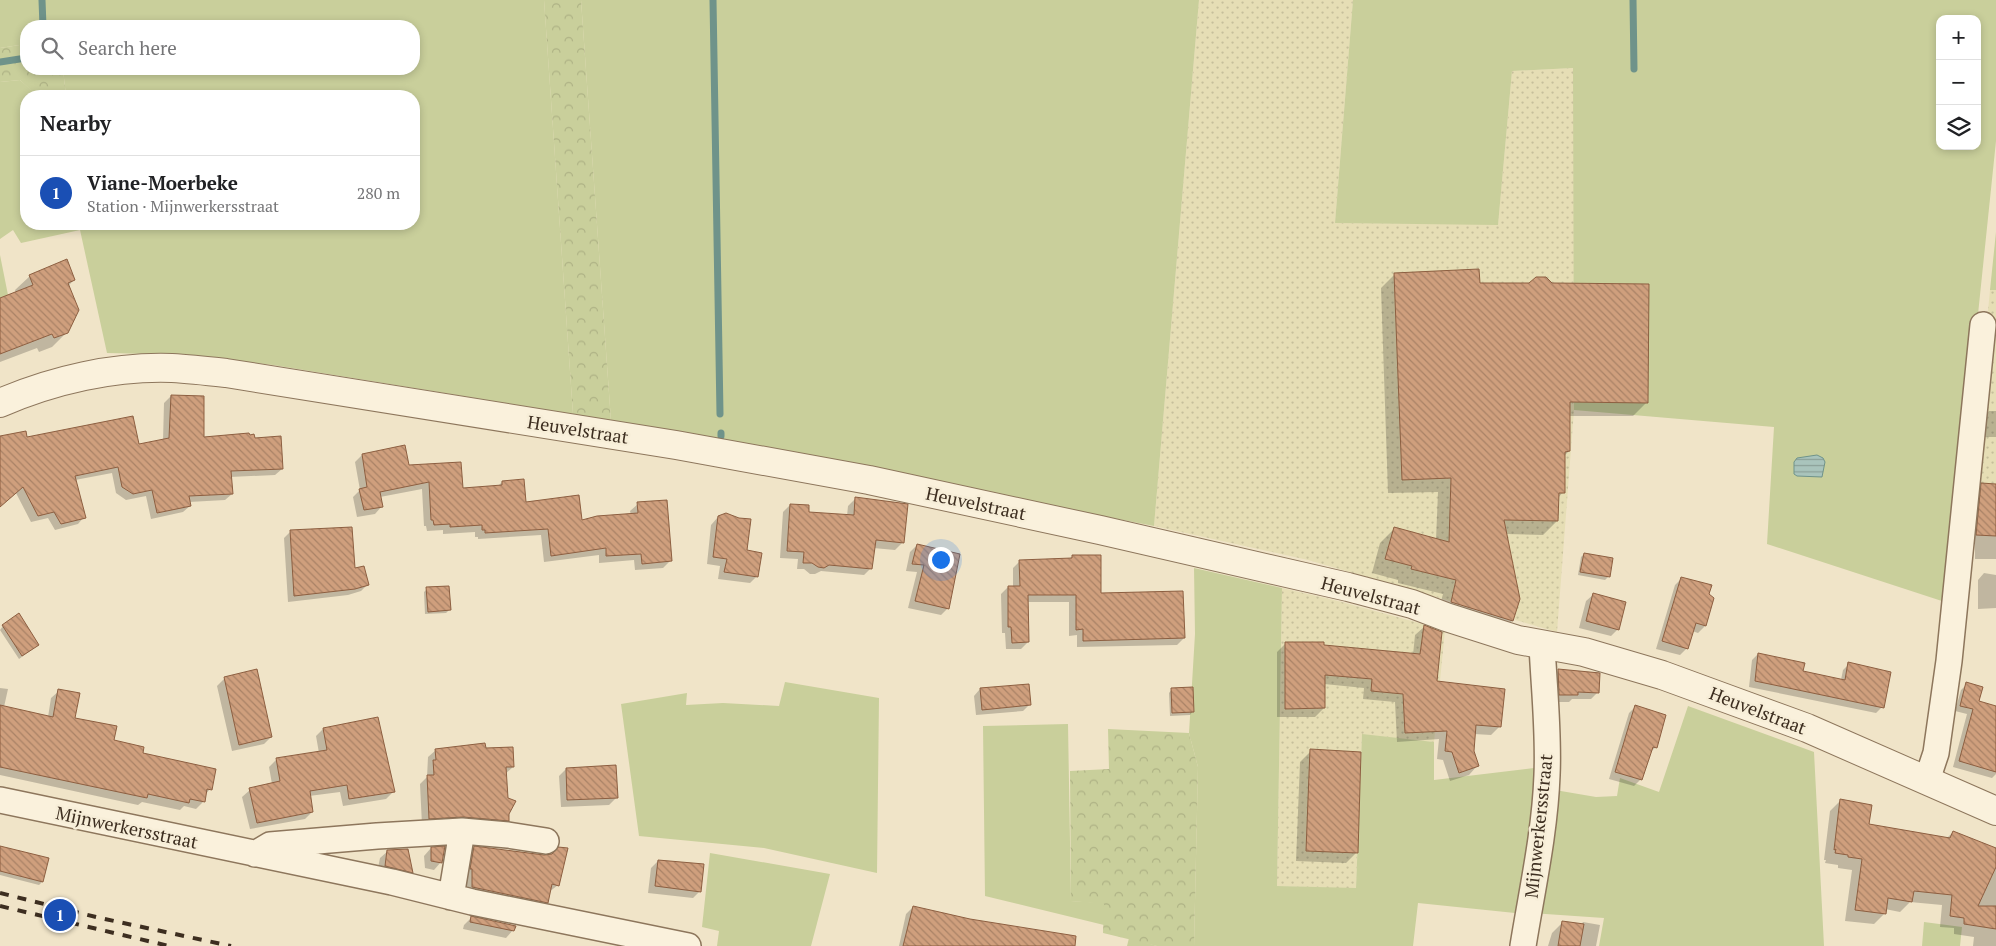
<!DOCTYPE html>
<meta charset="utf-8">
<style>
:root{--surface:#fff;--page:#f2f2f2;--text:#202124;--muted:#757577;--line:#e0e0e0;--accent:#d93025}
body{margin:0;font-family:"PT Serif",serif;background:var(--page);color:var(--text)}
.controls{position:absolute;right:15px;top:15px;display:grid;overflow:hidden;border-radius:10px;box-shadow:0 2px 8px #0003}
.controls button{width:45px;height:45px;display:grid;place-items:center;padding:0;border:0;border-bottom:1px solid var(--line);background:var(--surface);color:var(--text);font:25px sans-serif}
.you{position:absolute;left:940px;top:559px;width:18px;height:18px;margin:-12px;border:4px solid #fff;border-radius:50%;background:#1a73e8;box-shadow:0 0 0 8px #1a73e833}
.badge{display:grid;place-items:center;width:32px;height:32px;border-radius:50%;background:var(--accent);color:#fff;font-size:16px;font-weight:700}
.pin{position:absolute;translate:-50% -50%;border:2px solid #fff;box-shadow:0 1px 5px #0006}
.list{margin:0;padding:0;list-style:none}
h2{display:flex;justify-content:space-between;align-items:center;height:65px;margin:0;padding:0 20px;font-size:21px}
h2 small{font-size:16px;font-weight:400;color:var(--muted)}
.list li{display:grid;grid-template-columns:32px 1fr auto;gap:15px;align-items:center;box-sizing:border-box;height:75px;padding:0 20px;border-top:1px solid var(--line)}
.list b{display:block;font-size:19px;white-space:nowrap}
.list p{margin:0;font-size:16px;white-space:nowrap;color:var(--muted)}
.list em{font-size:16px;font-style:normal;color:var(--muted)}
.icon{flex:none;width:28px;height:28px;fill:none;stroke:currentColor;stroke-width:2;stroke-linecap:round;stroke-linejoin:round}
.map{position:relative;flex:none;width:1996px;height:946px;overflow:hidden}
.search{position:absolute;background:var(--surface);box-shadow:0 2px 8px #0003;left:20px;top:20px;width:400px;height:55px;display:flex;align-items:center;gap:12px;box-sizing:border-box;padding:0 18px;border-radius:20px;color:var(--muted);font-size:19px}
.panel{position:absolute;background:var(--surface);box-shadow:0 2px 8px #0003;left:20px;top:90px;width:400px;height:140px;border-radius:20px}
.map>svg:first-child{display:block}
.farmland{fill:url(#farmland-dots)}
.grass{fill:#c9cf9b;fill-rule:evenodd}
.forest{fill:url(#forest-crowns)}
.water{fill:url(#water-rules);stroke:#6f938a}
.shadow{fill:#0003}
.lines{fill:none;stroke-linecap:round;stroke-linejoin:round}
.stream{stroke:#6f938a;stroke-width:7}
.building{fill:url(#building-back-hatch);stroke:#8d5f41}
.minor-casing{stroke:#8d765c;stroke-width:28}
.tertiary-casing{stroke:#8d765c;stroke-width:30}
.minor{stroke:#faf1dc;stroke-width:25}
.tertiary{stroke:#faf1dc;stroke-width:28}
.rail{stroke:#3d2e20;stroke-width:4;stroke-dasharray:9 9;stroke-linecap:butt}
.labels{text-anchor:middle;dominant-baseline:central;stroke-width:5;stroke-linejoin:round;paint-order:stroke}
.street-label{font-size:18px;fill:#3d2e20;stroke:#f7eed8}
</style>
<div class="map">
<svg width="1996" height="946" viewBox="0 0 1996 946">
<defs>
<pattern id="farmland-dots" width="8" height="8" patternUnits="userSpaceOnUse" patternTransform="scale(1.25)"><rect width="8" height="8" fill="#e6deb5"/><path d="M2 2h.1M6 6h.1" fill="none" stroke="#c6bf9b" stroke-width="1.8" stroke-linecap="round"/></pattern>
<pattern id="forest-crowns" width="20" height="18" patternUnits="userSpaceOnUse" patternTransform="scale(1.25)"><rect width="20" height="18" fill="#c9cf9b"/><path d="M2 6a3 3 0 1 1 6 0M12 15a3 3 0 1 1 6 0" fill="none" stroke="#aeb285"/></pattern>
<pattern id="water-rules" width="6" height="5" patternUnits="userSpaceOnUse" patternTransform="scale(1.25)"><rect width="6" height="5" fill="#a9c4bc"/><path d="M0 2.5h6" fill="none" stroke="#8ba098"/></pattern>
<pattern id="building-back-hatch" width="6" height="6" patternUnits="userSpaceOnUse" patternTransform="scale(1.25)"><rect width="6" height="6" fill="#cf9f7d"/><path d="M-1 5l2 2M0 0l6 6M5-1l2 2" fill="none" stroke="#a98266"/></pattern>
</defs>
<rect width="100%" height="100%" fill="#f0e4c8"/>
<path class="farmland" d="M1199 0H1353L1335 223 1498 224 1512 71 1574 68V410L1557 632 1308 560 1154 526Z
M1990 290H1996V499L1970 498Z
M1282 588 1338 601 1445 630 1434 742 1362 735 1356 889 1277 886Z"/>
<path class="grass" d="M0 0H544L573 414 273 365 191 355 107 353 80 230 21 243 13 230 0 239V82L20 80 37 95 26 96V224H414V96H66L63 69H414V26H26V44L0 48Z
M581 0H1199L1154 526 611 421Z
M1353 0H1996V141L1948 603 1767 544 1774 427 1574 410 1573 68 1512 71 1498 225 1335 223ZM1940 19H1977V146H1940Z
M1996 232V290H1990Z
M0 255 8 295 0 298Z
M1194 568 1282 588 1277 886 1356 888 1362 734 1434 742V780L1542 767 1515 913 1418 903 1413 946H1194L1198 767 1189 733 1195 634Z
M785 682 879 698 877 873 764 848 639 836 621 704 687 693 686 705 723 703 779 706Z
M1688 706 1814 752 1824 946H1599L1604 918 1531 913 1555 790 1596 797 1617 796 1620 778 1659 792Z
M1068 724 1071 901 1104 903V925L985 896 983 726Z
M710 853 830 874 811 946H717L719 931 702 927Z
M1924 922 1962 927 1960 946H1922Z
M1129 938 1157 946H1127Z"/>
<path class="forest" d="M544 0H581L611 421 573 414Z
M26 44V69H63L66 96H37L20 80 0 82V48Z
M1108 729 1189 733 1198 767 1194 946H1157L1103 933 1104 904 1071 901 1070 771 1109 769Z"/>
<path class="water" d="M1817 455 1823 458 1825 462 1822 477 1797 476 1794 474V462L1797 458Z"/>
<path class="shadow" d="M1395 274 1479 284 1647 402 1633 416H1569V451L1564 456 1563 492 1558 498 1557 521 1543 535 1506 534 1512 621 1498 635 1437 616 1443 594 1398 583V580L1372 573 1380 543 1394 529 1436 540 1438 492 1388 493 1381 288Z
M30 276 74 280 68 286 67 332 52 347 39 352 37 348 0 362V300L16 293 15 290Z
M171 396 202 438 254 439 282 469 275 475 230 477 232 494 225 500 189 502 190 506 183 512 151 519 146 496 126 500 116 493 112 473 75 480 84 517 78 524 55 530 48 518 31 522 16 493 0 507V437L138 446 163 441 164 403Z
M1989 411H1996V437H1979L1981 419Z
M362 455 408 467 462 490 497 487 502 482 524 504 581 521 631 515 630 511 638 504 670 561 663 568 635 570 634 560 599 563V555L544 562 541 535 478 539V537H475V532L443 534V530L427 531 426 526H424L422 489 380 497 382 506 375 514 357 517 353 497 360 490 355 462Z
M1982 485H1996V559H1975V544L1968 543 1973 493Z
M855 499 903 542 895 550 873 548 871 568 864 575 821 571 815 574H810L804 569H797L798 559 780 558 783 512 790 505 807 513 847 516 848 506Z
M718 517 745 551 757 576 750 583 718 579 720 566 707 564 711 525Z
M291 531 354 570 367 585 361 591 348 595 288 602 284 538Z
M917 545 948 608 941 615 908 608 917 572 906 571 910 552Z
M1584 554 1608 577 1605 580 1578 575 1581 557Z
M1073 556 1100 594 1184 638 1177 645 1077 647V635L1069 636V602H1027L1028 642 1021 649H1006L1005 633H1002L1001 594 1008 587H1013V568L1020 561 1069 559Z
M1984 573 1996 575V608L1978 609V580Z
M1682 578 1707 595 1705 626 1698 633 1692 631 1687 648 1680 655 1656 649 1675 585Z
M427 589 449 610 446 613 425 614 424 592Z
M1594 594 1618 629 1611 636 1579 628 1586 601Z
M3 626 34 648 19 659 0 630Z
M1424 627 1436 682 1500 726 1491 735 1474 734 1473 751 1477 766 1469 775 1450 781 1443 760 1437 759 1439 739 1397 742 1395 702 1363 699 1364 688 1324 684V708L1315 717H1277V652L1286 643 1413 655 1415 635Z
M1758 654 1802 672 1841 680 1843 670 1849 664 1882 707 1876 713 1749 687 1752 660Z
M1558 671 1598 692 1591 699H1572L1569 702H1553L1551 678Z
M225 678 271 737 264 744 232 751 217 686Z
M1967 684 1978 702 1996 707V774L1992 778 1953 767 1967 714 1955 711 1961 690Z
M0 688 8 689 4 707 48 717 51 698 59 691 74 719 113 741 142 754 210 789 205 795 204 801 196 809 184 806 180 810 142 802 138 805 0 775Z
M980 689 1029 705 1023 711 976 715 974 696Z
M1172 689 1193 711 1190 715 1170 716 1169 693Z
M1635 707 1656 747 1649 753 1640 780 1634 786 1609 779 1629 713Z
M323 729 393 792 386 799 343 806 340 792 309 796 312 812 305 819 250 829 242 797 250 790 272 784 269 767 276 760 319 753 316 736Z
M485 749 513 767 505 774 508 820 501 827 422 825 420 784 427 777 428 757 436 750Z
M1311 751 1356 853 1346 863 1296 861 1300 762Z
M566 769 616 798 609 805 561 807 559 776Z
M1841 800 1868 825 1947 838 1953 832 1996 851V946H1973L1974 937 1954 934V928L1940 927 1942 905 1910 902 1900 912 1885 909 1884 914 1874 924 1845 921 1852 870 1838 868V865L1825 863 1826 860H1824L1830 811Z
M0 847 42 882 39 885 0 875Z
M431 848 441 862 434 870 425 868 424 856Z
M474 848 558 885 549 892 547 902 540 909 465 894 467 855Z
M388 851 412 872 405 879 378 868 380 858Z
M658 861 700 891 693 898 648 893 651 868Z
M913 907 1067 946H899L906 914Z
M471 918 513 930 506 938 463 929 464 925Z
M1563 922 1581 925 1583 922 1600 925 1596 946H1548L1552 933Z"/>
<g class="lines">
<path class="stream" d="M42 0 43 26
M713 0 720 414
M1633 0 1634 69
M0 62 26 58
M721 436V433"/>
</g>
<path class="building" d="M67 259 75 280 68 283 79 310 68 333 54 338 52 334 0 354V298L33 285 29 275Z
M1479 269 1480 283H1529L1536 277H1546L1552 283 1649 284 1648 403 1570 402V451L1565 452V493H1559L1558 521 1504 520 1520 599 1513 621 1451 602 1456 580 1411 569 1412 566 1385 559 1394 527 1449 542 1451 478 1402 480 1394 273Z
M171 395 204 396V437L249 433 250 435 254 434 255 438 281 436 283 469 231 471 233 494 189 496 191 506 157 513 152 490 133 494 122 487 118 467 75 476 86 518 61 524 54 512 38 516 23 487 0 507V436L26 431 27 437 133 416 139 444 169 438Z
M405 445 409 465 461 462 463 488 502 485V481L524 479 526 502 579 495 582 520 597 516 638 513 637 502 667 500 672 561 642 564 641 554 606 556V548L551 556 548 529 485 533V530H482V525L450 527V524L434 525 433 520H431L429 482 380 492 383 507 364 510 359 489 367 487 362 454Z
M1981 483 1996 484V536L1976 535Z
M855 497 908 504 904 543 876 540 872 569 829 565 824 568 818 567 812 563H803L804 552 787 551 790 504 809 505V512L854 515Z
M726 513 739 518 751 519 747 550 762 553 758 577 724 572 727 559 713 557 718 516Z
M352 527 355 568 364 566 369 585 355 589 294 596 290 530Z
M917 544 960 554 949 609 915 601 924 565 912 564Z
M1584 553 1613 558 1610 577 1580 572Z
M1072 555H1101V593L1183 591 1185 638 1083 641V629L1076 630V595H1028L1029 642 1012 643 1011 627H1008V586H1020L1019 560 1072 558Z
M1681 577 1712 585 1709 594 1714 598 1706 626 1696 623 1688 649 1662 641Z
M449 586 451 610 428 612 426 587Z
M1593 593 1626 602 1619 630 1586 621Z
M19 613 39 645 22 656 2 625Z
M1424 625 1442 632 1437 681 1505 689 1501 727 1476 725 1474 751 1479 766 1459 773 1452 752 1445 751 1447 731 1405 733 1403 694 1371 691 1372 679 1325 675V708L1285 709V642H1324V645L1420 654Z
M1758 653 1805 663 1803 671 1845 680 1848 662 1891 672 1884 708 1755 681Z
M257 669 272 737 239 745 224 677Z
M1558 669 1600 673 1599 693 1578 692V695H1559Z
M1966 682 1983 687 1979 701 1996 706V772L1959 761 1973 709 1960 706Z
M1029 684 1031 705 982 710 980 688Z
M1193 687 1194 712 1172 713 1171 688Z
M58 689 80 693 75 718 117 726 114 740 144 747 143 753 216 769 212 790 207 789 205 802 190 799 189 803 148 794 147 798 0 767V705L53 717Z
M1635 705 1666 715 1657 748 1653 747 1642 780 1615 772Z
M378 717 395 792 349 799 347 785 310 791 313 812 257 823 249 788 280 781 276 758 327 750 323 728Z
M485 743 486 748 513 747 514 767H506L508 798 516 801 509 814V821L463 817 429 819 427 775H434L433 760H436L435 749Z
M1310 749 1361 752 1358 853 1306 851Z
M616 765 618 798 567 800 566 768Z
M1840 799 1872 805 1869 824 1950 838 1953 831 1996 848V867L1978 906H1996V929L1964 924V918L1950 916 1952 895 1914 891 1912 902 1888 898 1886 914 1855 910 1862 859 1848 857V855L1835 853 1836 849 1834 850Z
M0 846 49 858 43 882 0 871Z
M445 846 442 863 431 861V847Z
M474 846 544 855 552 854 558 847 568 848 559 886 552 884 548 903 472 887V869H470Z
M408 849 413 873 385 866 387 850Z
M658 860 704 864 701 892 655 886Z
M913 906 970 919 1076 936 1075 946H903Z
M471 916 516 926 514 931 470 922Z
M1562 921 1584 924 1580 946H1558Z"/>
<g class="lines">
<defs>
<path id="minor" d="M1927 780 1936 753 1949 661 1983 325
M0 800 392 882 472 902 688 946
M255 854 270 845 377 836 462 831 508 835 546 841
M451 897 462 831
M1523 946C1532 890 1545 832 1547 775 1549 732 1544 688 1542 645"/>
<path id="tertiary" d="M0 403C53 380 114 366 172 368 190 369 208 371 226 373L676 445 869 480 1100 530 1348 587 1412 604 1446 617 1518 640 1584 652 1662 675 1807 728 1996 811"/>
</defs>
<use href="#minor" class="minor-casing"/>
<use href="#tertiary" class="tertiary-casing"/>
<use href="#minor" class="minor"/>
<use href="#tertiary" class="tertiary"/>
<path class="rail" d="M0 893 100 918 231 946
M0 906 169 946"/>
</g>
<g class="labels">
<g class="street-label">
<text transform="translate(578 429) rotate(9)">Heuvelstraat</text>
<text transform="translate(976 503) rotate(12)">Heuvelstraat</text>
<text transform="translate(1371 595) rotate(15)">Heuvelstraat</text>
<text transform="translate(1758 710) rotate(21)">Heuvelstraat</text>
<text transform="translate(1538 826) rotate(-84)">Mijnwerkersstraat</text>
<text transform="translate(127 827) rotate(12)">Mijnwerkersstraat</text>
</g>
</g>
</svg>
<div class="controls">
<button>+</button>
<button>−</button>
<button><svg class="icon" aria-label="layers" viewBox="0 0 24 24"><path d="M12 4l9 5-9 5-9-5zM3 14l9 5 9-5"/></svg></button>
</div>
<div class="you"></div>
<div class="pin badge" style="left:60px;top:915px;background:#1a4fb4">1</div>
<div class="search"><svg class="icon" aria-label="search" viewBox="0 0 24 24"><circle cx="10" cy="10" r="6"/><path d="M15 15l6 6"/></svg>Search here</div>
<section class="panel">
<h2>Nearby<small></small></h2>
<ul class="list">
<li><span class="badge" style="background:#1a4fb4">1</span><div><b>Viane-Moerbeke</b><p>Station · Mijnwerkersstraat</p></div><em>280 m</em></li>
</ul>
</section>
</div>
